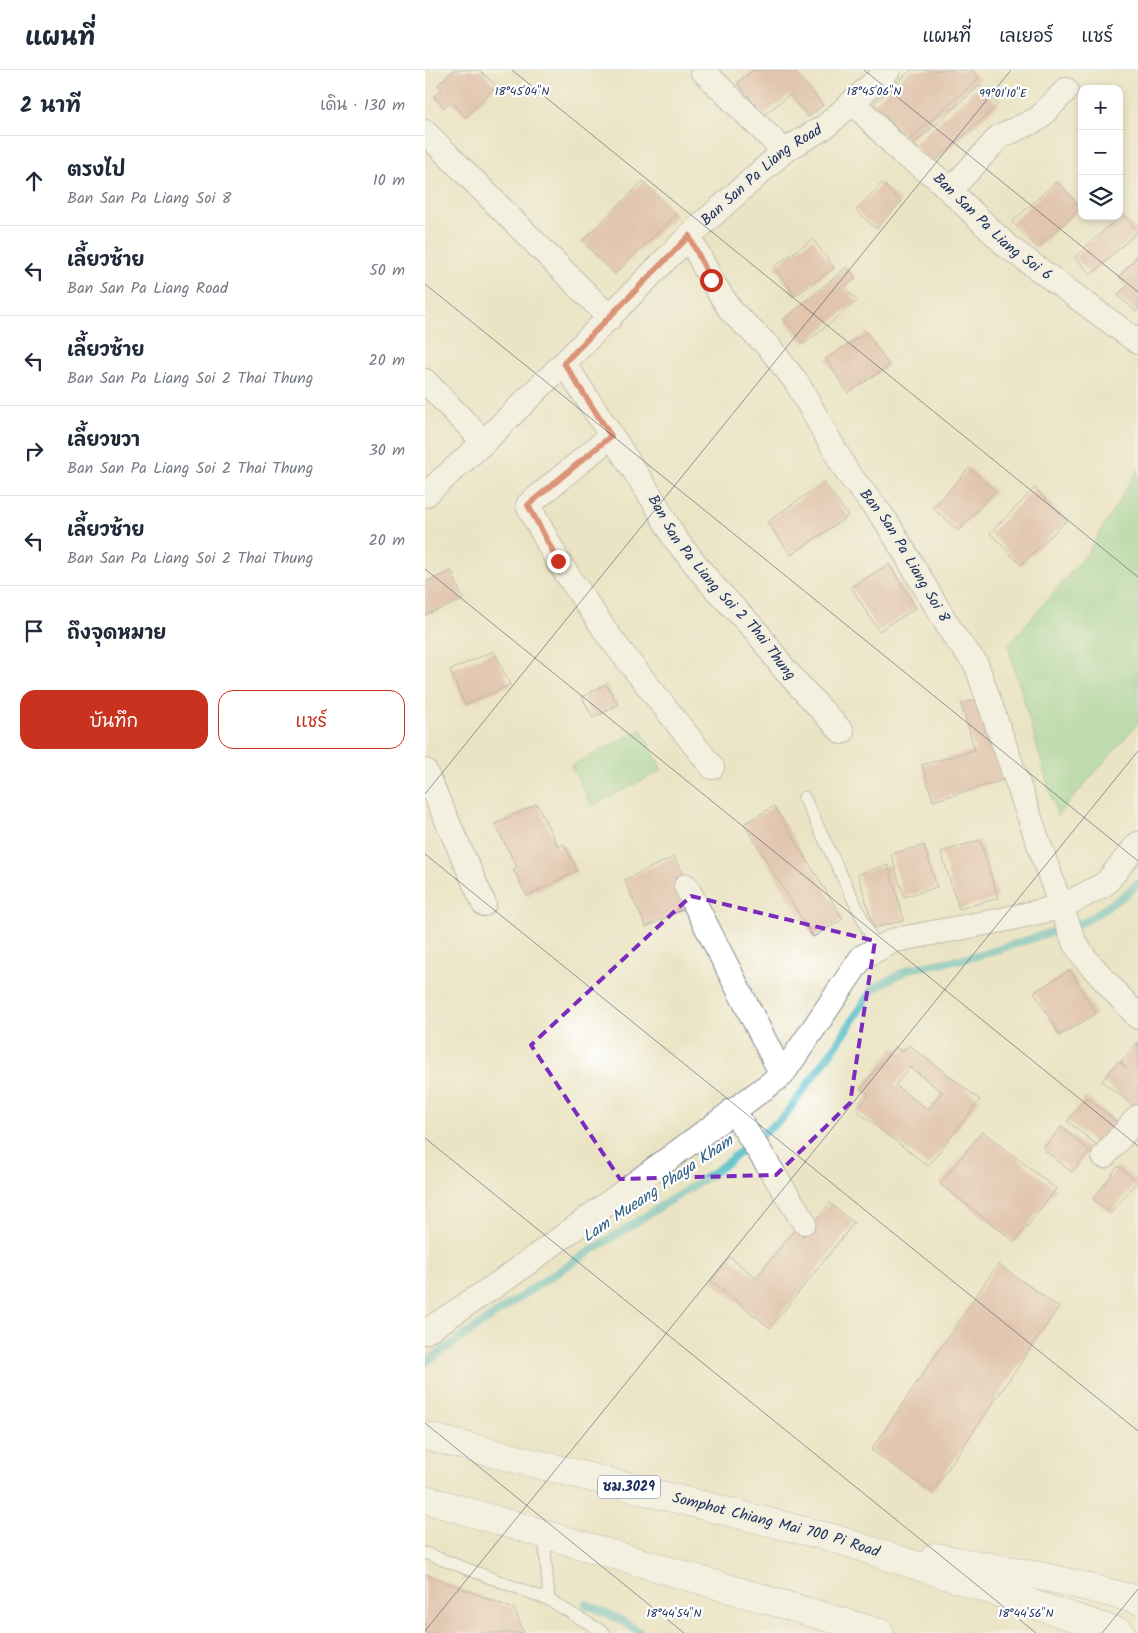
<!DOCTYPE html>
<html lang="th">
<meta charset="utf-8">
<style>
:root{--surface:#fff;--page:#f2f2f3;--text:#1f2937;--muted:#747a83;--line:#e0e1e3;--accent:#c8321e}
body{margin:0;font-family:Kalam,"Playpen Sans Thai",sans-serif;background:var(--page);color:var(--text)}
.controls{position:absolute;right:15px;top:15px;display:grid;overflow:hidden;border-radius:10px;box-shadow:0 2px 8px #0003}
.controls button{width:45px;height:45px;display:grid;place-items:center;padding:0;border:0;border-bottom:1px solid var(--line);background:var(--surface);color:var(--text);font:25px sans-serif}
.stop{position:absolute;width:15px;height:15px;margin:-11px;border:4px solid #c8321e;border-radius:50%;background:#fff}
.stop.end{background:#c8321e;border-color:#fff;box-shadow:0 1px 5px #0008}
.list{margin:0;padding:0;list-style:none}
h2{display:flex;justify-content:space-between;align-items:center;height:65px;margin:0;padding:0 20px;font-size:21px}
h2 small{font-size:16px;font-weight:400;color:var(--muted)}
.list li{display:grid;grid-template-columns:32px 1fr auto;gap:15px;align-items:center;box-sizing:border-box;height:90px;padding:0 20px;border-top:1px solid var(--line)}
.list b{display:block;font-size:19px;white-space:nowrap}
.list p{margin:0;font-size:16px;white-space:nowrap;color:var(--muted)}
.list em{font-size:16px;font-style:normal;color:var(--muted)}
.actions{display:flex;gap:10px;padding:15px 20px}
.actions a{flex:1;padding:11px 0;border:1px solid var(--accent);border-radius:15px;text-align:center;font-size:18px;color:var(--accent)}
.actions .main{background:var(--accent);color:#fff}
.icon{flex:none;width:28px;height:28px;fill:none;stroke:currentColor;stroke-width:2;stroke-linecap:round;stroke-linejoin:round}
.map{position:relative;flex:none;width:713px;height:1563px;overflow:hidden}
header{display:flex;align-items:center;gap:30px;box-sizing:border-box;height:70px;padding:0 25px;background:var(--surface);border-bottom:1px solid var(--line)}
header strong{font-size:24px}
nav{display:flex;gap:28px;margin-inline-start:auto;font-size:18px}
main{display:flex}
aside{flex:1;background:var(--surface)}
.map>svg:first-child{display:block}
.green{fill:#87d290;stroke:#518077}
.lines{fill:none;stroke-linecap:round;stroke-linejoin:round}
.stream{stroke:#4bb9c2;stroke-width:8}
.building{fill:#d69f91;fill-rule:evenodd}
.lane-casing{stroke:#838a91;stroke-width:13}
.street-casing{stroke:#838a91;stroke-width:26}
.primary-casing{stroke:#838a91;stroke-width:29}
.lane{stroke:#fff;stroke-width:11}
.street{stroke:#fff;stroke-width:24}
.primary{stroke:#fff;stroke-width:28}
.route{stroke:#c8321e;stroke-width:6}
.marked{fill:none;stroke:#7b2cbf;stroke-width:4;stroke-dasharray:10 6;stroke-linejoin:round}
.ticks{fill:none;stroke:#1b2f5e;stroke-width:1;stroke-opacity:0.45}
.labels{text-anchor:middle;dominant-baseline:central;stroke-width:4.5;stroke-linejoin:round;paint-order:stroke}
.shield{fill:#fff;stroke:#5f6d8e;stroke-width:1}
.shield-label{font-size:14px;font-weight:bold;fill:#1b2f5e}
.street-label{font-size:15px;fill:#1b2f5e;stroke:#fff}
.water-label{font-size:16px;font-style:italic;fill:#2c5f81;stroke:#fff}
.ticks-label{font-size:12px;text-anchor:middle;fill:#1b2f5e;stroke:#fff;stroke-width:4.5;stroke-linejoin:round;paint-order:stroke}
</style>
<header>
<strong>แผนที่</strong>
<nav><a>แผนที่</a><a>เลเยอร์</a><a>แชร์</a></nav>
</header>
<main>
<aside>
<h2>2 นาที<small>เดิน · 130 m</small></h2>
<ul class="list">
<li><svg class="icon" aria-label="ahead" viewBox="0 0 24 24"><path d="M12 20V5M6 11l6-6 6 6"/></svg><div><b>ตรงไป</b><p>Ban San Pa Liang Soi 8</p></div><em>10 m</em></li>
<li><svg class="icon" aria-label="left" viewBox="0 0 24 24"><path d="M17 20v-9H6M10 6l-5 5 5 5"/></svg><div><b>เลี้ยวซ้าย</b><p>Ban San Pa Liang Road</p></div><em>50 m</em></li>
<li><svg class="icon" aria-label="left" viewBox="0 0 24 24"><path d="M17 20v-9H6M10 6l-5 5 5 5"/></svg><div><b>เลี้ยวซ้าย</b><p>Ban San Pa Liang Soi 2 Thai Thung</p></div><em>20 m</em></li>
<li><svg class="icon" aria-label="right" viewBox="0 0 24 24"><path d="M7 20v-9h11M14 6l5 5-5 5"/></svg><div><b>เลี้ยวขวา</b><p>Ban San Pa Liang Soi 2 Thai Thung</p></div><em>30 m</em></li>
<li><svg class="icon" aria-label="left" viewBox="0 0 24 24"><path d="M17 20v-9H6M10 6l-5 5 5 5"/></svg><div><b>เลี้ยวซ้าย</b><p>Ban San Pa Liang Soi 2 Thai Thung</p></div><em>20 m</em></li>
<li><svg class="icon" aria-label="arrive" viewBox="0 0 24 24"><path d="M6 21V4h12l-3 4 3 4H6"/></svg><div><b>ถึงจุดหมาย</b></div></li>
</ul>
<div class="actions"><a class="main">บันทึก</a><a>แชร์</a></div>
</aside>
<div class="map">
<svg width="713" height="1563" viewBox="0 0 713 1563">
<rect width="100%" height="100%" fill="#fff"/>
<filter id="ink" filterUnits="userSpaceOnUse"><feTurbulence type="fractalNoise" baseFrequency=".02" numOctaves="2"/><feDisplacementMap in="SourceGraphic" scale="10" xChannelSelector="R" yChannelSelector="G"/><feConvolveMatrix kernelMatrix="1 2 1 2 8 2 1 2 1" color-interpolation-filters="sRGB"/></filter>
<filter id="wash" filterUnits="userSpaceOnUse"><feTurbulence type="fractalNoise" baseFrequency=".0096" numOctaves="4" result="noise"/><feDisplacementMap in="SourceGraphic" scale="20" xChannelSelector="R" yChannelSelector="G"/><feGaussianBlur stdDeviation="1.12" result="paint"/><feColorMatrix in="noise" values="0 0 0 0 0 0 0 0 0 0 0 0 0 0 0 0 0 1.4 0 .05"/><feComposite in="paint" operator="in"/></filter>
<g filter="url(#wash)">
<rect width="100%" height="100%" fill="#ebe4c4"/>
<path class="green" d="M713 399V653L632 746 583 576 663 482Z
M216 659 237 700 167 736 146 696Z"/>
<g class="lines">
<path class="stream" d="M0 1293 117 1212 290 1102 359 1047 409 978 448 919 484 899 553 886 661 851 700 825 713 813
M161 1534 198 1551 216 1563"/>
</g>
<g id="blocks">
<path class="building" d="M28 0H55L71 16 41 47 26 32 20 38 9 27 17 19 13 15Z
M328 0H369L398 35 383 47 364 25 339 45 312 13Z
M486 0H547L554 8 483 71 449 33Z
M555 15 573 35 507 94 489 74Z
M218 111 251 145 190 204 157 171Z
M632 111 656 138 612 178 587 152Z
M457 113 476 132 451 159 431 140Z
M697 144 713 161 666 205 650 187Z
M388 169 409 198 370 226 349 196Z
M713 185V240L711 242 693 225 703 215 694 207Z
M422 197 431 208 420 217 432 231 379 274 359 249Z
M442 262 464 296 423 323 401 289Z
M544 398 570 421 534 461 508 438Z
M399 412 423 446 366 485 342 452Z
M610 418 642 450 596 495 565 463Z
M464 494 491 538 454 561 426 517Z
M27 501 38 530 0 545V512Z
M69 581 85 615 40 635 25 600Z
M181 614 193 635 168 648 157 627Z
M558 628 582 709 508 731 497 695 550 680 536 634Z
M112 734 133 777 139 774 152 801 102 826 88 799 92 797 70 754Z
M349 736 418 849 388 867 319 754Z
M555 770 573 828 534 839 516 782Z
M499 775 512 817 479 827 466 784Z
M249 787 260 810 248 815 259 839 221 857 199 810Z
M463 795 479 850 449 858 433 804Z
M645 900 671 944 635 965 609 922Z
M713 972V1035L711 1038 677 1011 693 991 701 998 696 992Z
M484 975 555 1030 503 1096 432 1041 444 1025 436 1019 469 976 477 982ZM485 997 517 1022 503 1040 470 1015Z
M661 1027 696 1055 677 1079 642 1051Z
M636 1057 665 1081 647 1102 618 1079Z
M557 1061 631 1119 590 1172 515 1114Z
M693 1096 712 1111 686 1143 668 1129Z
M405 1133 429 1153 345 1258 286 1211 305 1187 331 1208 370 1159 378 1166Z
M573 1194 634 1237 507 1422 446 1380Z
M0 1504 89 1539 99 1563H0Z"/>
</g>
</g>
<g filter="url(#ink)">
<use href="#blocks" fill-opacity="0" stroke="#838a91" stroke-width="1"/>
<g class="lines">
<defs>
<path id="lane" d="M379 727 452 879
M119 1464 124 1530
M0 1483 124 1530 180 1563"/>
<g id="street">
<path d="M277 0 359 81"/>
<path id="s1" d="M428 32 477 83 511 107 582 176 713 272"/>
<path d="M0 62 185 248"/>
<path d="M525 121 574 67 613 49 641 20"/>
<path id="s2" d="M264 166 286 210 307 242 344 277 372 313 422 402 461 451 529 566 551 594 636 837 650 874 663 892 713 947"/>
<path id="s3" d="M139 293 229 431 250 469 289 517 332 562 360 600 417 662"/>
<path d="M0 311 59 372"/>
<path d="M186 366 103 435 133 491 186 569 287 697"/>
<path id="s4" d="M0 425 59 372 139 293 264 166 359 81 401 56 463 0"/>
<path d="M0 701 59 834"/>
<path d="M261 816 357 1005"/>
<path d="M308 1040 379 1152"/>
<path d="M679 1086 713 1047"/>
<path d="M0 1262 83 1207 357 1005 437 887 470 870 577 850 636 837 680 814 713 774"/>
</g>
<g id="primary">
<path id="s5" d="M0 1366 408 1468 696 1563"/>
<path d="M0 1429 455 1563"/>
<path d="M510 1487 630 1509 713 1530"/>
</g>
</defs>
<use href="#lane" class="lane-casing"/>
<use href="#street" class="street-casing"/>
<use href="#primary" class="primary-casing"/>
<use href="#lane" class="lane"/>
<use href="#street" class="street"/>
<use href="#primary" class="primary"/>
</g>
</g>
<g class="lines" filter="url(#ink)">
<path class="route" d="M133 491 103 435 186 366 139 293 264 166 286 210"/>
</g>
<path d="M0 0H713V1563H0ZM266 826 450 871 425 1033 351 1105 195 1109 106 975Z" fill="#ebe4c4" fill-opacity=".55" fill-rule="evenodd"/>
<path class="marked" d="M266 826 450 871 425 1033 351 1105 195 1109 106 975Z"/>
<path class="ticks" d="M87 0 713 507M439 0 713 222M0 214 713 791M0 499 713 1076M0 724 586 0M0 784 713 1361M0 1068 611 1563M0 1353 259 1563M0 1561 713 681M677 1563 713 1519"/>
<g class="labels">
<rect class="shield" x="173" y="1405.5" width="62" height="23" rx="4"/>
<g class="shield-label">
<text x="204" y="1417">ชม.3029</text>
</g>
<g class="street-label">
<text stroke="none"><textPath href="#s4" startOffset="465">Ban San Pa Liang Road</textPath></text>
<text stroke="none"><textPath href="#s1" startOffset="188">Ban San Pa Liang Soi 6</textPath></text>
<text stroke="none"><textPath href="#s2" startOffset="388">Ban San Pa Liang Soi 8</textPath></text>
<text stroke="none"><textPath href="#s3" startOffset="275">Ban San Pa Liang Soi 2 Thai Thung</textPath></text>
<text stroke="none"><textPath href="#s5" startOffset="362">Somphot Chiang Mai 700 Pi Road</textPath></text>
</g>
<g class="water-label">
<text transform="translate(233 1119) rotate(-34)">Lam Mueang Phaya Kham</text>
</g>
</g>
<g class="ticks-label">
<text x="97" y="25">18°45'04"N</text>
<text x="449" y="25">18°45'06"N</text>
<text x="578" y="27">99°01'10"E</text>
<text x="249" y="1547">18°44'54"N</text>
<text x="601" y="1547">18°44'56"N</text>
</g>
</svg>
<div class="controls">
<button>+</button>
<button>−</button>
<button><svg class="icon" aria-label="layers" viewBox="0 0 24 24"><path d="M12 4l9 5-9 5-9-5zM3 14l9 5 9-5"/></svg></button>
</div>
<div class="stop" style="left:286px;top:210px"></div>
<div class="stop end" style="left:133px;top:491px"></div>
</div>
</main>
